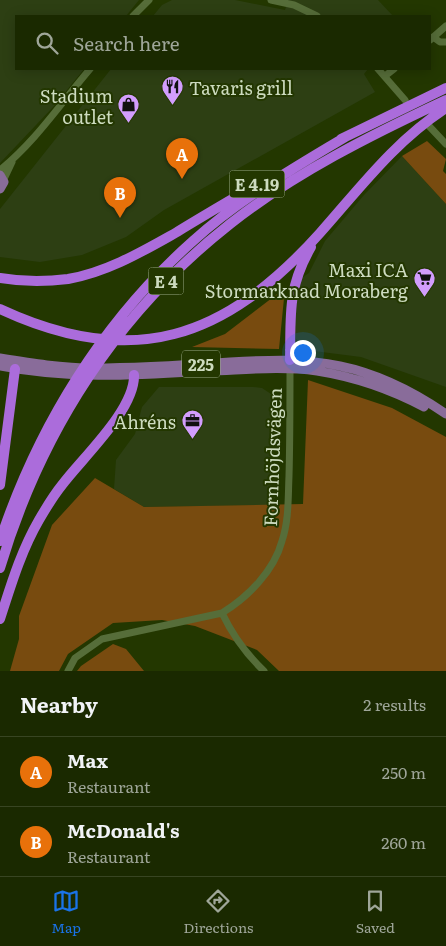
<!DOCTYPE html>
<meta charset="utf-8">
<style>
:root{--surface:#1a2900;--page:#27350f;--text:#f1f3f6;--muted:#9fa699;--line:#384522;--accent:#1a73e8}
body{margin:0;font-family:Literata,serif;background:var(--page);color:var(--text)}
.you{position:absolute;left:302px;top:352px;width:18px;height:18px;margin:-12px;border:4px solid #fff;border-radius:50%;background:#1a73e8;box-shadow:0 0 0 8px #1a73e833}
.badge{display:grid;place-items:center;width:32px;height:32px;border-radius:50%;background:var(--accent);color:#fff;font-size:16px;font-weight:700}
.pin{position:absolute;translate:-50% -41px;filter:drop-shadow(0 1px 2px #0008)}
.pin::after{content:'';position:absolute;top:26px;width:18px;height:15px;background:inherit;clip-path:polygon(0 0,100% 0,50% 100%)}
.list{margin:0;padding:0;list-style:none}
h2{display:flex;justify-content:space-between;align-items:center;height:65px;margin:0;padding:0 20px;font-size:21px}
h2 small{font-size:16px;font-weight:400;color:var(--muted)}
.list li{display:grid;grid-template-columns:32px 1fr auto;gap:15px;align-items:center;box-sizing:border-box;height:70px;padding:0 20px;border-top:1px solid var(--line)}
.list b{display:block;font-size:19px;white-space:nowrap}
.list p{margin:0;font-size:16px;white-space:nowrap;color:var(--muted)}
.list em{font-size:16px;font-style:normal;color:var(--muted)}
.icon{flex:none;width:28px;height:28px;fill:none;stroke:currentColor;stroke-width:2;stroke-linecap:round;stroke-linejoin:round}
.map{position:relative;flex:none;width:446px;height:671px;overflow:hidden}
.search{position:absolute;background:var(--surface);box-shadow:0 2px 12px #0003;left:15px;right:15px;top:15px;height:55px;display:flex;align-items:center;gap:12px;box-sizing:border-box;padding:0 18px;border-radius:0px;color:var(--muted);font-size:19px}
.sheet{height:205px;background:var(--surface)}
nav{display:flex;justify-content:space-around;align-items:center;box-sizing:border-box;height:70px;border-top:1px solid var(--line);background:var(--surface);font-size:14px;color:var(--muted)}
nav a{display:grid;justify-items:center;gap:2px}
nav .on{color:var(--accent)}
.map>svg:first-child{display:block}
.built{fill:#2d3f13}
.forest{fill:#784b0f}
.lines{fill:none;stroke-linecap:round;stroke-linejoin:round}
.minor{stroke:#566d39;stroke-width:7}
.major{stroke:#896c9a;stroke-width:9}
.highway{stroke:#ab6cdb;stroke-width:10}
.labels{text-anchor:middle;dominant-baseline:central;stroke-width:4;stroke-linejoin:round;paint-order:stroke}
.shield{fill:#233700;stroke:#9aaa86;stroke-width:1}
.shield-label{font-size:16px;font-weight:bold;fill:#cddbbf}
.poi-label{font-size:18px;fill:#cddbbf;stroke:#233700;text-anchor:end}
.street-label{font-size:18px;fill:#cddbbf;stroke:#233700}
</style>
<div class="map">
<svg width="446" height="671" viewBox="0 0 446 671">
<rect width="100%" height="100%" fill="#233700"/>
<path class="built" d="M0 0H139L126 16H16V69H84L54 106 0 163Z
M172 0H235L285 10 288 0H378L393 16H153L162 5Z
M111 69H368L364 74 375 92 164 210 126 237 82 255 40 262 0 257V209Z
M402 156 446 204V387L361 357 306 350 296 339 294 311 300 279 309 273 325 241 364 195Z
M159 387H253L262 388 271 394 276 494 272 505 144 507 114 489 116 460 135 434 142 407Z"/>
<path class="forest" d="M427 141 446 159 443 171 446 174V204L402 156Z
M285 288 279 349 192 347 225 334Z
M308 380 392 408 446 437V671H279L257 650 195 626 162 620 113 623 68 654 59 671H10L19 639V616L52 525 95 478 144 507 303 504Z
M113 644 126 649 144 671H77L81 666Z"/>
<g class="lines">
<path class="minor" d="M271 0 294 5 317 16
M133 16 149 0
M433 37 440 42H446
M430 40 446 26
M378 69 405 100
M385 76 394 69
M429 126 446 144
M0 170C35 142 61 103 90 69
M4 179 12 162
M222 613C233 636 246 654 264 671
M68 671 75 658 102 639 222 613C248 597 274 571 282 541 289 520 288 498 289 476 290 440 290 405 290 369"/>
<path class="major" d="M0 175 4 182 0 189
M0 358C31 363 62 368 94 368 140 368 185 365 230 362 267 360 304 358 340 366 379 374 414 392 446 414
M0 366C69 380 138 375 208 371 244 370 281 366 317 371 355 377 390 389 424 407"/>
<path class="highway" d="M341 139 446 88
M0 278C23 282 45 282 68 279 108 272 143 251 177 232 203 216 229 201 256 185
M0 309C133 371 225 339 320 233 360 188 395 141 446 108
M290 350 298 357 306 361
M290 360C291 315 287 289 311 247
M0 485 15 369
M0 541C38 426 103 321 193 241 239 199 294 168 347 136
M0 568C41 431 117 313 230 224 295 173 371 135 446 100
M0 619C11 585 21 551 39 520 46 508 53 496 62 485 82 458 135 410 134 375"/>
</g>
<defs>
<symbol id="restaurant-pin" viewBox="-11 -11 22 30"><path d="M0 17L-7.5 6A9.5 9.5 0 1 1 7.5 6Z" fill="#d29dfd" stroke="#233700"/><path d="M-5-6h1v4h1v-4h1v4h1v-4h1v5L-1.5 .5V6h-2V.5L-5-1ZM5-6V6H3V1.5H1.5Q1.5-4 5-6Z" fill="#111"/></symbol>
<symbol id="shop-pin" viewBox="-11 -11 22 30"><path d="M0 17L-7.5 6A9.5 9.5 0 1 1 7.5 6Z" fill="#d29dfd" stroke="#233700"/><path d="M-5-2.5h2.3a2.7 3.5 0 0 1 5.4 0H5L5.5 6h-11ZM-1.5-2.5h3a1.5 2.3 0 0 0-3 0Z" fill="#111"/></symbol>
<symbol id="supermarket-pin" viewBox="-11 -11 22 30"><path d="M0 17L-7.5 6A9.5 9.5 0 1 1 7.5 6Z" fill="#d29dfd" stroke="#233700"/><path d="M-6-5.5h2.5l.6 2H6L4.5 2H-2.5L-4.4-4H-6ZM-1.5 3.2a1.3 1.3 0 1 0 .1 0ZM3 3.2a1.3 1.3 0 1 0 .1 0Z" fill="#111"/></symbol>
<symbol id="office-pin" viewBox="-11 -11 22 30"><path d="M0 17L-7.5 6A9.5 9.5 0 1 1 7.5 6Z" fill="#d29dfd" stroke="#233700"/><path d="M-6-3h4V-5.5h4V-3h4V5H-6ZM-1-4.5V-3h2v-1.5ZM-6 0V1H6V0Z" fill="#111"/></symbol>
</defs>
<g fill-rule="evenodd">
<use href="#restaurant-pin" x="160" y="74" width="25" height="34"/>
<use href="#shop-pin" x="116" y="92" width="25" height="34"/>
<use href="#supermarket-pin" x="412" y="266" width="25" height="34"/>
<use href="#office-pin" x="180" y="408" width="25" height="34"/>
</g>
<g class="labels">
<g class="shield">
<rect x="229.5" y="170.5" width="55" height="27" rx="4"/>
<rect x="148.5" y="267.5" width="35" height="27" rx="4"/>
<rect x="182" y="350.5" width="38" height="27" rx="4"/>
</g>
<g class="shield-label">
<text x="257" y="184">E 4.19</text>
<text x="166" y="281">E 4</text>
<text x="201" y="364">225</text>
</g>
<g class="poi-label">
<text x="189" y="87" text-anchor="start">Tavaris grill</text>
<text x="113" y="95">Stadium<tspan x="113" dy="21">outlet</tspan></text>
<text x="408" y="269">Maxi ICA<tspan x="408" dy="21">Stormarknad Moraberg</tspan></text>
<text x="176" y="421">Ahréns</text>
</g>
<g class="street-label">
<text transform="translate(272 457) rotate(-88)">Fornhöjdsvägen</text>
</g>
</g>
</svg>
<div class="you"></div>
<div class="pin badge" style="left:182px;top:179px;background:#e8710a">A</div>
<div class="pin badge" style="left:120px;top:218px;background:#e8710a">B</div>
<div class="search"><svg class="icon" aria-label="search" viewBox="0 0 24 24"><circle cx="10" cy="10" r="6"/><path d="M15 15l6 6"/></svg>Search here</div>
</div>
<section class="sheet">
<h2>Nearby<small>2 results</small></h2>
<ul class="list">
<li><span class="badge" style="background:#e8710a">A</span><div><b>Max</b><p>Restaurant</p></div><em>250 m</em></li>
<li><span class="badge" style="background:#e8710a">B</span><div><b>McDonald's</b><p>Restaurant</p></div><em>260 m</em></li>
</ul>
</section>
<nav>
<a class="on"><svg class="icon" aria-label="map" viewBox="0 0 24 24"><path d="M3 6l6-2 6 2 6-2v14l-6 2-6-2-6 2zM9 4v14M15 6v14"/></svg>Map</a>
<a><svg class="icon" aria-label="directions" viewBox="0 0 24 24"><path d="M12 3l9 9-9 9-9-9zM9 14v-3h6M13 9l2 2-2 2"/></svg>Directions</a>
<a><svg class="icon" aria-label="saved" viewBox="0 0 24 24"><path d="M7 4h10v16l-5-4-5 4z"/></svg>Saved</a>
</nav>
